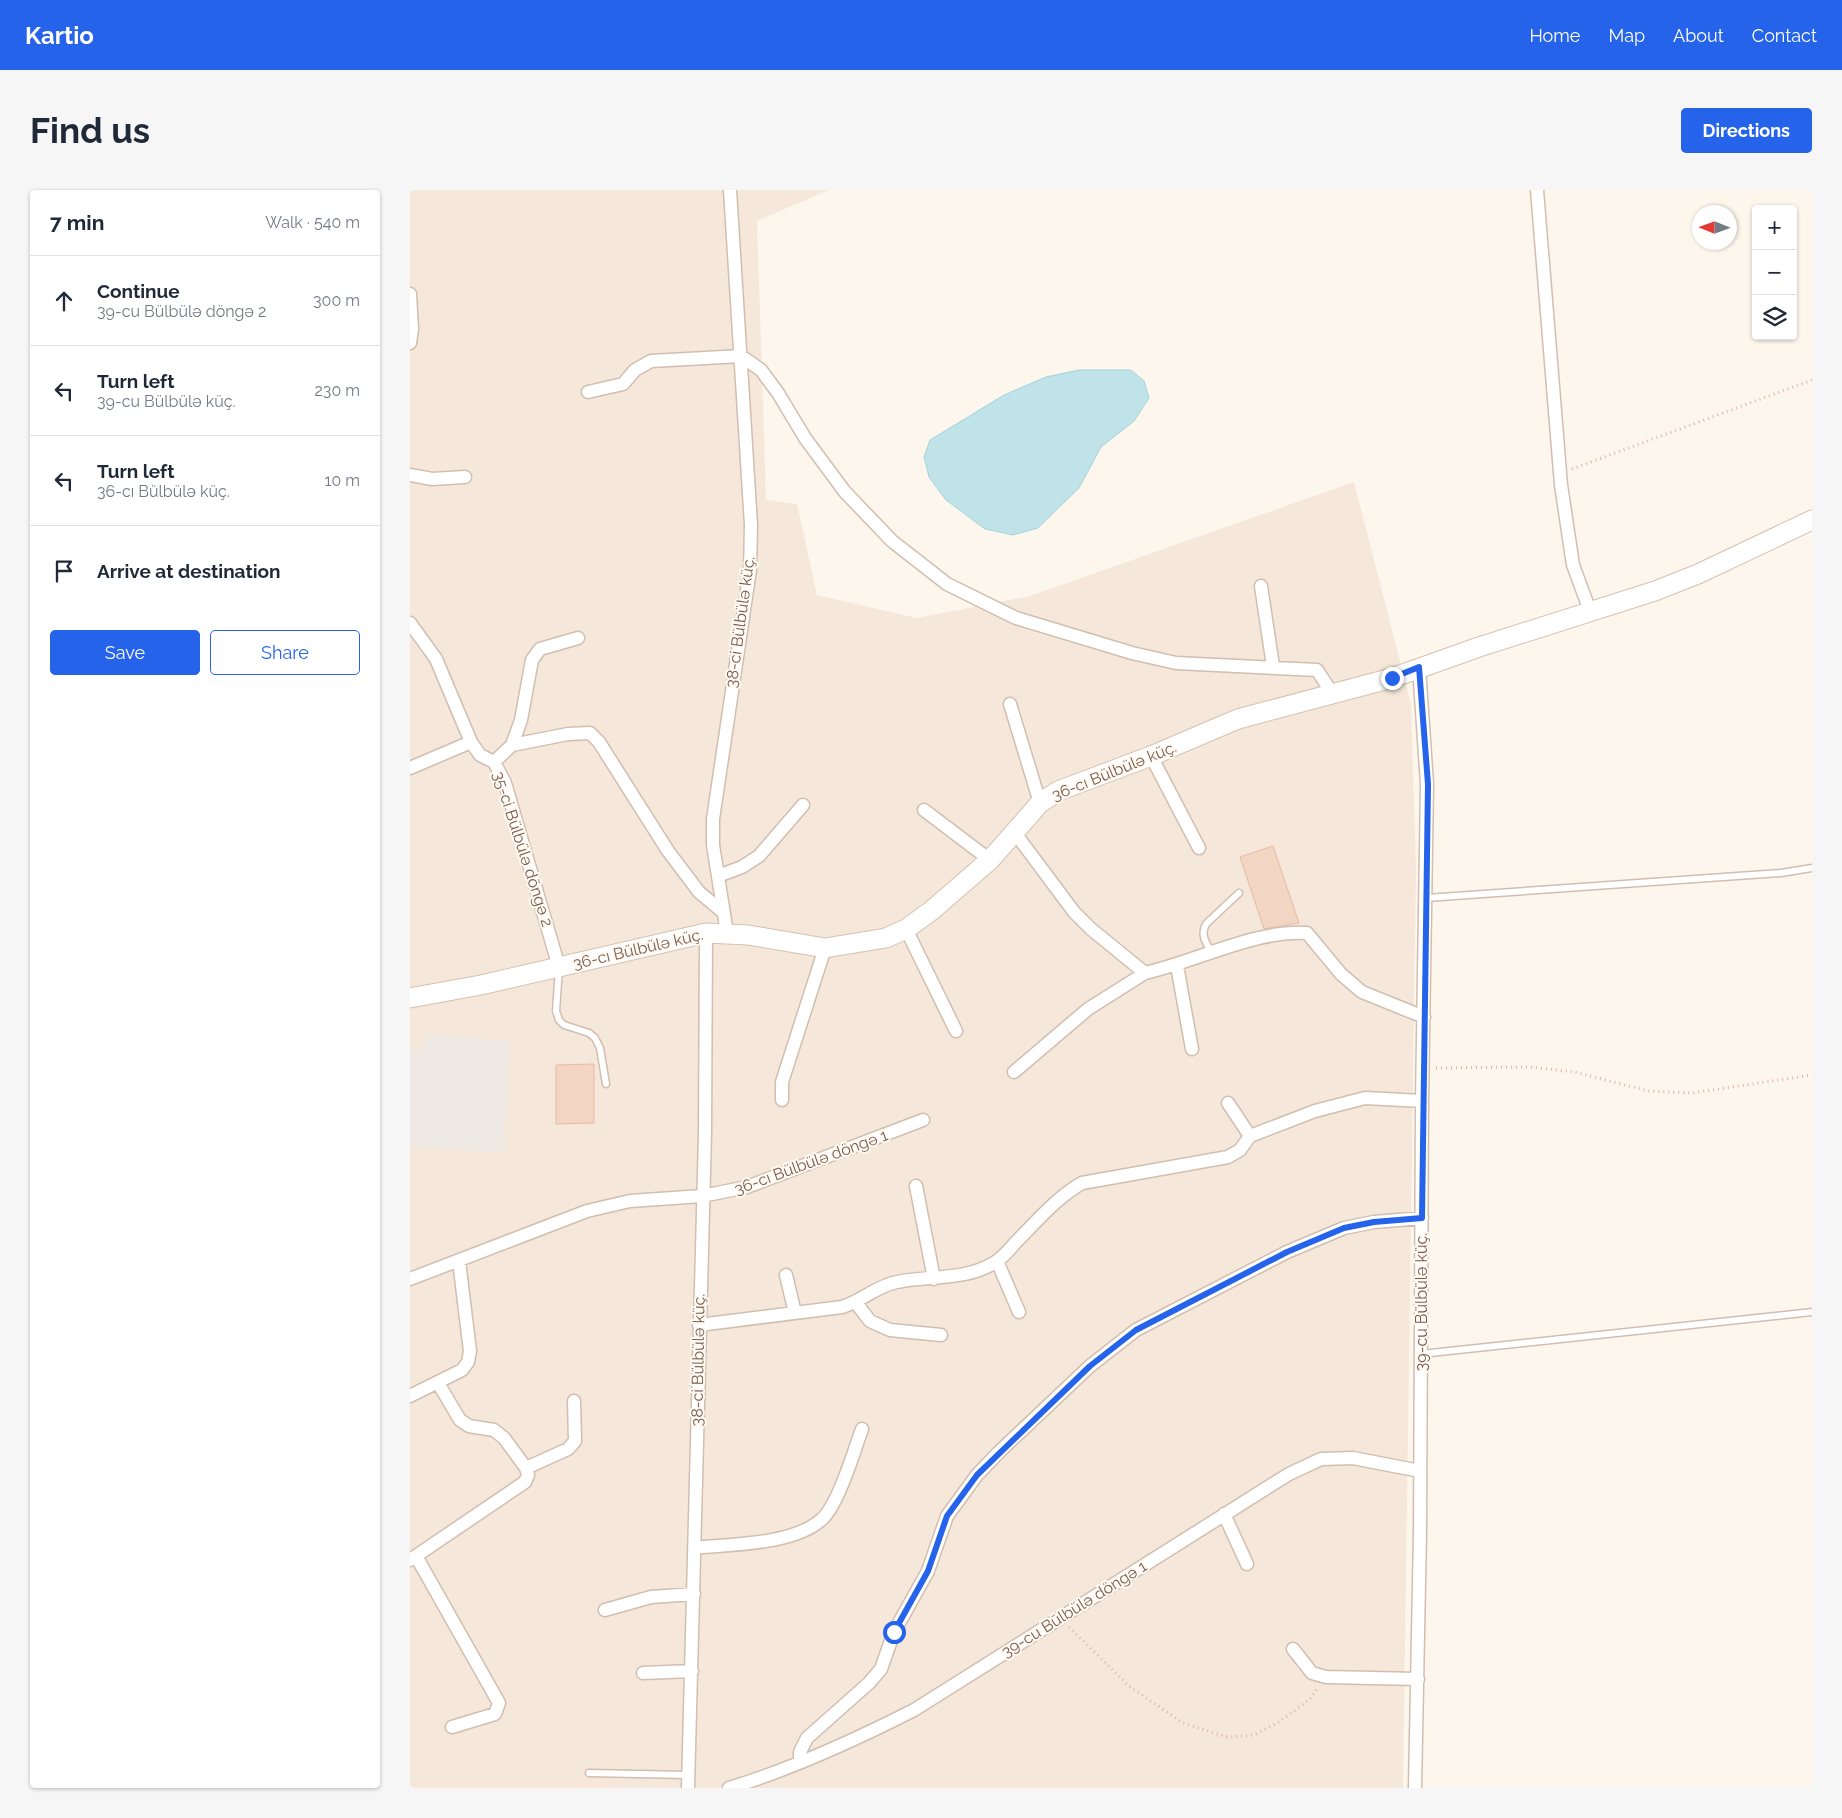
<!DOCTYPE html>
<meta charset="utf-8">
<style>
:root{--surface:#fff;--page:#f6f6f7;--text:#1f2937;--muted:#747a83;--line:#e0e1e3;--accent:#2563eb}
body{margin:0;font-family:Raleway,sans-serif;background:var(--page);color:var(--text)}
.controls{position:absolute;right:15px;top:15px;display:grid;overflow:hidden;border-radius:5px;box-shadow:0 1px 4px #0004}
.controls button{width:45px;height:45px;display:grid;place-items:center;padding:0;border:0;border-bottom:1px solid var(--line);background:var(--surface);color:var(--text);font:25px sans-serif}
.compass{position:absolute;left:1282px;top:15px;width:45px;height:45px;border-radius:50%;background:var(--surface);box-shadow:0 1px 4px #0004;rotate:271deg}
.stop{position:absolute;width:15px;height:15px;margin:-11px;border:4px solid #2563eb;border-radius:50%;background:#fff}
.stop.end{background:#2563eb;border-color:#fff;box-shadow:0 1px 5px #0008}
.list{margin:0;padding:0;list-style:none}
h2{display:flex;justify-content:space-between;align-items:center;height:65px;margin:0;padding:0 20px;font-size:21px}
h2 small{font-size:16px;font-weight:400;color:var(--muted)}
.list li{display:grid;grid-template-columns:32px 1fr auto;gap:15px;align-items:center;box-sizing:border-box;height:90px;padding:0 20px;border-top:1px solid var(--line)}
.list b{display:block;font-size:19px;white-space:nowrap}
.list p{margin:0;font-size:16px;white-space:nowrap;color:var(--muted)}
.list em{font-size:16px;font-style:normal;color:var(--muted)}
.actions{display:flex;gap:10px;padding:15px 20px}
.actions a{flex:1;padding:11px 0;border:1px solid var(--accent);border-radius:5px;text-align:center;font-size:18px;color:var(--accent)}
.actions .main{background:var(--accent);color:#fff}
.icon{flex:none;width:28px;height:28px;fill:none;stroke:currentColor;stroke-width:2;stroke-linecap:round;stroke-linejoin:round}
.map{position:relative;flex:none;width:1402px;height:1598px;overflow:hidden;border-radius:5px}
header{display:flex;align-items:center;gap:30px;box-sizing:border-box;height:70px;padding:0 25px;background:var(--accent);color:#fff}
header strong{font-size:24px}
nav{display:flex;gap:28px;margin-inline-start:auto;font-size:18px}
.intro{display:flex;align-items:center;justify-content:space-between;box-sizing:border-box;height:120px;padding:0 30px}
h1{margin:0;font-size:35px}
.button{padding:12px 22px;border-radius:5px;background:var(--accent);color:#fff;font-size:18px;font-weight:700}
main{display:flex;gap:30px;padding:0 30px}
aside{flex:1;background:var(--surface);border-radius:5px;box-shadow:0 1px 4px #0004}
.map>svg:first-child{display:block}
.residential{fill:#f5e8da}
.industrial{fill:#efe9e4}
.water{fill:#bfe3e8;stroke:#a5d3da}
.building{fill:#f3d5c3;stroke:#e6bba3}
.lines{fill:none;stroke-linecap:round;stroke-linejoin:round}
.lane-casing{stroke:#d1beb0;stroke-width:9}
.street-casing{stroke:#d1beb0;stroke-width:15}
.secondary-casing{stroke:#d6c0b0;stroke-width:21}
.path{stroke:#d9b8a5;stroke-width:3;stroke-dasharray:1 4;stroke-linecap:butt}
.lane{stroke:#fff;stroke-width:6}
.street{stroke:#fff;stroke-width:12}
.secondary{stroke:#fff;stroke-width:19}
.route{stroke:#2563eb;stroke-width:6}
.labels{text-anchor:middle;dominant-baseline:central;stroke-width:4;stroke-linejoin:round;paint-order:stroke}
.street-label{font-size:16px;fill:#7a5c4d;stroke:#fffaf3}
</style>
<header>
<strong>Kartio</strong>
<nav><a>Home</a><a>Map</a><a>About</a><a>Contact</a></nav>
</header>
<div class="intro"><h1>Find us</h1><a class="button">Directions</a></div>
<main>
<aside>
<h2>7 min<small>Walk · 540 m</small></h2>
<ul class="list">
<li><svg class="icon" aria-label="ahead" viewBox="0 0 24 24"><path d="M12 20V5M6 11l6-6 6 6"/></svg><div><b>Continue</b><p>39-cu Bülbülə döngə 2</p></div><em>300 m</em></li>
<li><svg class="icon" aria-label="left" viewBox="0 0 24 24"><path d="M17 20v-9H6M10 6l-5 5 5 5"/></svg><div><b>Turn left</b><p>39-cu Bülbülə küç.</p></div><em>230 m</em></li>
<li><svg class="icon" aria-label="left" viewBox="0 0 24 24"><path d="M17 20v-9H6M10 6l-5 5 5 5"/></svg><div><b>Turn left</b><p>36-cı Bülbülə küç.</p></div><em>10 m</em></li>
<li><svg class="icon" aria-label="arrive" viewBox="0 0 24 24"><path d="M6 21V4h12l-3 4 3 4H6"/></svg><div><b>Arrive at destination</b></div></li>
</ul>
<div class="actions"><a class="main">Save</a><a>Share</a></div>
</aside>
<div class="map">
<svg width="1402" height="1598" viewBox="0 0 1402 1598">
<rect width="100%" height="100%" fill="#fdf6ec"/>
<path class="residential" d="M0 0H419L347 31 356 310 387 314 407 405 507 428 620 406 944 292 1001 514 1006 679 993 1598H0Z"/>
<path class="industrial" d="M15 845 101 851 93 963 0 957V860L14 861Z"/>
<path class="water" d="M669 180H721L734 191 739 208 724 231 691 257 669 298 628 338 603 345 575 339 536 310 519 287 514 267 520 250 594 205 636 187Z"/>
<path class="building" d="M863 656 889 733 854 739 830 667Z
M184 874V933L146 934V875Z"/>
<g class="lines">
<defs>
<path id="lane" d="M1016 708 1371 683 1402 678
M802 763C796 753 790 745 796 734L829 703
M149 778 146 821 149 830 154 835 179 843 185 848 190 858 196 894
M1011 1164 1402 1122
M179 1583 278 1585"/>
<path id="street" d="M1127 0 1151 295 1163 375 1180 421
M0 104 2 139 0 153
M178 202 213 194 225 180 241 171 331 166 351 180 368 203 395 248 435 302 482 351 537 394 606 428 722 463 766 473 907 480 922 503
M0 285 22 289 55 287
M851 396 863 476
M0 433 26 469 61 552
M600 514 630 613
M102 555 158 544 180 543 189 552 258 661 289 702 314 723
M741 566 789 658
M84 572 102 555 111 530 122 470 130 459 168 448
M0 578 61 552 70 565 84 572 95 593 149 777
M514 620 580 670
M605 643 664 722 681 739 735 783C784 772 848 739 897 743L931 784 952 802 1014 827
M308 686 332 677 349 666 393 615
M496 739 546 841
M317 743 303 655V629L340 380 341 335 320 0
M767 776 782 859
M604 882 678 819 735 783
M372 910V892L415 758
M818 913 840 946
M506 996 524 1089
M587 1071 609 1122
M376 1085 385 1123
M0 1089 177 1021 220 1011 292 1006 337 997 513 930
M446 1113 460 1131 480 1140 531 1145
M289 1135 432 1117C452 1111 466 1096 487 1092 521 1085 554 1091 584 1073 593 1068 600 1059 606 1052 627 1031 646 1008 672 993L818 967 830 960 840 946 905 921 955 908 1012 911
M0 1206 52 1180 58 1172 60 1161 49 1071
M116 1278 158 1259 165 1251 164 1211
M814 1324 837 1374
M284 1358C321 1354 382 1355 411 1330 428 1316 444 1261 452 1239
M6 1366 89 1513 85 1524 42 1537
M0 1370 115 1292 118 1285 116 1278 94 1248 84 1240 59 1236 50 1230 28 1193
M195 1420 241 1407 284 1404
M883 1459 902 1483 916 1487 1008 1489
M233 1483 282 1481
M390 1571V1562L397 1548 459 1493 471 1479 484 1442 518 1381 537 1326 567 1285 590 1261 680 1176 726 1140 877 1062 934 1038 964 1032 1012 1028
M278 1598 295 944 296 743
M319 1598C382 1579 445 1550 504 1520L879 1284 911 1269 943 1268 1010 1281
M1005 1598 1010 1342 1012 911 1017 594 1009 477"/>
<path id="secondary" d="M0 808 71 795 296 743 338 745 415 758 476 748 496 739 521 721 580 670 630 613 648 601 741 566 828 529 982 488 1069 457 1245 401 1288 384 1402 330"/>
</defs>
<use href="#lane" class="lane-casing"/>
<use href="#street" class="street-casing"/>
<use href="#secondary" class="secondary-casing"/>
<path class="path" d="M1162 279 1402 190
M1026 878 1119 877 1164 882 1239 901 1282 903 1402 885
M659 1437 720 1497 773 1533 817 1547 844 1545 869 1532 900 1509 908 1498"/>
<use href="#lane" class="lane"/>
<use href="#street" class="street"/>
<use href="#secondary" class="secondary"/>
</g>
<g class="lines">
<path class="route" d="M484 1442 518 1381 537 1326 567 1285 680 1176 726 1140 877 1062 934 1038 964 1032 1012 1028 1018 594 1009 477 982 488"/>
</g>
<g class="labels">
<g class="street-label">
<text transform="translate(330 432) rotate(-82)">38-ci Bülbülə küç.</text>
<text transform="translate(704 581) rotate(-22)">36-cı Bülbülə küç.</text>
<text transform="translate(113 659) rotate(72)">35-ci Bülbülə döngə 2</text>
<text transform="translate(228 759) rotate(-13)">36-cı Bülbülə küç.</text>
<text transform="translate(401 972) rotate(-20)">36-cı Bülbülə döngə 1</text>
<text transform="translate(1011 1112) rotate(-90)">39-cu Bülbülə küç.</text>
<text transform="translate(288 1170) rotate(-89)">38-ci Bülbülə küç.</text>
<text transform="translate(664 1419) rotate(-32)">39-cu Bülbülə döngə 1</text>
</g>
</g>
</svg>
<div class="controls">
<button>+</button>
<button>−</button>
<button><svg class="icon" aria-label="layers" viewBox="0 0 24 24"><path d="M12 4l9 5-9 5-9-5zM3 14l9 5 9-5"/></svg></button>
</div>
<svg class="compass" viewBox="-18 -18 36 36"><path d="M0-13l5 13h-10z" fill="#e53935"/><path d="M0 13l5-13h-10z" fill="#747a83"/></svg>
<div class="stop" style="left:484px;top:1442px"></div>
<div class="stop end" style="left:982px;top:488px"></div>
</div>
</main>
